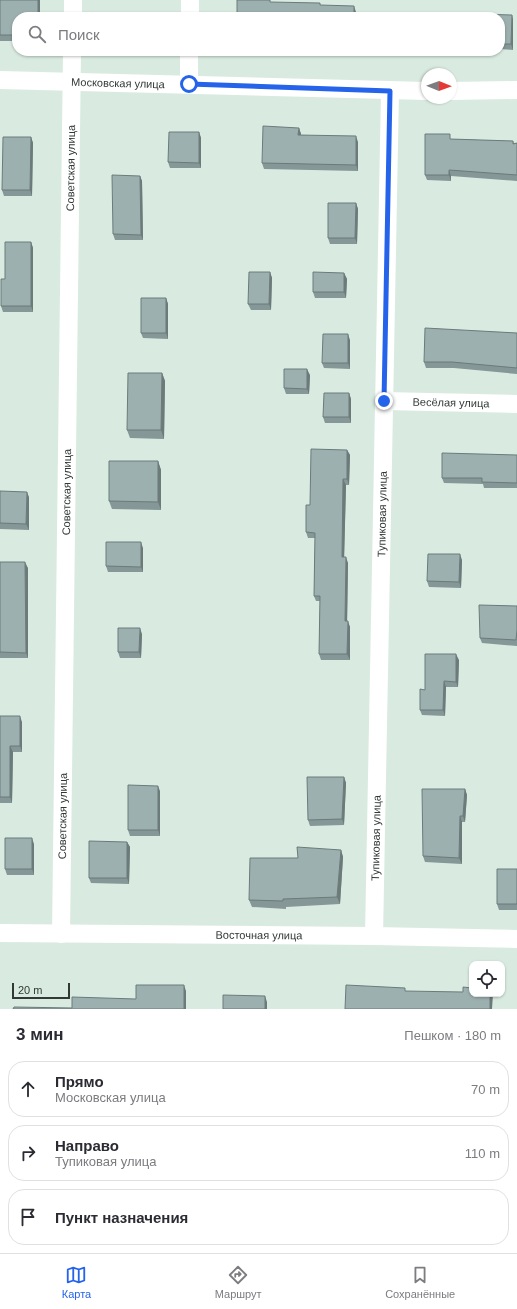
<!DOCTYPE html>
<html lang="ru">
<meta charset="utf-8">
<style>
:root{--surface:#fff;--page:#f2f2f3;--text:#2b2b33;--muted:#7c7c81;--line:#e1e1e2;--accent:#2563eb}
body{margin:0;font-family:Arial,sans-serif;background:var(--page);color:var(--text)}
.controls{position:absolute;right:12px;bottom:12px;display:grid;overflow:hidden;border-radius:8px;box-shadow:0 1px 3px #0004}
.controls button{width:36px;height:36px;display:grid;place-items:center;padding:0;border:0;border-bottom:1px solid var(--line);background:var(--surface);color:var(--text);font:20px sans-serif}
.compass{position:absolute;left:421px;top:68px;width:36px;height:36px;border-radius:50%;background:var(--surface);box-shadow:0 1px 3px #0004;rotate:91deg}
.scale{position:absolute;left:12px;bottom:10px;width:58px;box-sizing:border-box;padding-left:4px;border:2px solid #323935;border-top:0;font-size:11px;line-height:14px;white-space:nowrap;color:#323935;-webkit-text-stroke:3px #d9ebe0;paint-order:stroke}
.stop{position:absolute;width:12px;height:12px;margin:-9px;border:3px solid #2563eb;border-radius:50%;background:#fff}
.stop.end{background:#2563eb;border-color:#fff;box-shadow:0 1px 4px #0008}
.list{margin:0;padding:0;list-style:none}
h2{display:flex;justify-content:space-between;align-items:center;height:52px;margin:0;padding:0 16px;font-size:17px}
h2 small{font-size:13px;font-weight:400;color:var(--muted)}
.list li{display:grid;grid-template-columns:26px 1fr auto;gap:12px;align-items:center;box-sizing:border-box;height:56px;margin:0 8px 8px;padding:0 8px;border:1px solid var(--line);border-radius:16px}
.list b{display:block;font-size:15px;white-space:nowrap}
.list p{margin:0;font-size:13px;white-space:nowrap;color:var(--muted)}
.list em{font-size:13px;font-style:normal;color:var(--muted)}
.icon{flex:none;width:22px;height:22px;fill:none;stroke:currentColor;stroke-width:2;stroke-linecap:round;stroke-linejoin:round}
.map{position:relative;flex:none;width:517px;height:1009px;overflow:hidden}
.search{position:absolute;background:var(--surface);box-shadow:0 1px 3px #0004;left:12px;right:12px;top:12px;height:44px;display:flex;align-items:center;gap:10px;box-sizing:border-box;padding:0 14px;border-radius:16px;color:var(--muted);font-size:15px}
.sheet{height:244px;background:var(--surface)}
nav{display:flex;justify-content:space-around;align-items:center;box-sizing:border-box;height:56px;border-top:1px solid var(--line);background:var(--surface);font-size:11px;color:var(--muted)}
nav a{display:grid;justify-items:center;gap:2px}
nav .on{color:var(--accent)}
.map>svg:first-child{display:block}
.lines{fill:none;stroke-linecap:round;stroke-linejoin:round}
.minor{stroke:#fff;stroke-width:18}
.wall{fill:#859796}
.shaded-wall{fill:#6c7b7a}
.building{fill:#9bb0af;stroke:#6c7b7a}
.route{stroke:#2563eb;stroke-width:5}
.labels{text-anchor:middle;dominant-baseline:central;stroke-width:3.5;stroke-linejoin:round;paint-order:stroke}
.street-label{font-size:11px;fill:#323935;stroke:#d9ebe0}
</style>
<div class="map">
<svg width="517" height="1009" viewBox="0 0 517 1009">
<rect width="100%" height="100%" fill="#d9ebe0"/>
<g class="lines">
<g class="minor">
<path d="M73 17V0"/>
<path d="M190 17V0"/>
<path id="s1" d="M0 80 427 91"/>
<path d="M189 84V51"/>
<path d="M451 91 517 90"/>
<path id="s2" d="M384 401 517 404"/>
<path id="s3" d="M0 933 374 936 517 939"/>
<path id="s4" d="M61 934 72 51"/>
<path id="s5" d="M374 936 390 91"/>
</g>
</g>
<path class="wall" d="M0 0H40V17H17V41H0Z
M512 15 513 20V50L500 49V17Z
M338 51H355V52Z
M406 51H458V55L406 53Z
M299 128 301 134V135L358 142V171L264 169 262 163Z
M199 132 201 138V168H170L168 162Z
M31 137 33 143 32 196H4L2 190Z
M451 139 513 141 514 143H517V181L451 176V181L427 180 425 175Z
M140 176 142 181 143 240H115L113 234Z
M356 203 358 209 357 244H330L328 238Z
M31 242 33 248V312H3L1 306 5 279Z
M270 272 272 278 271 310H251L248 304Z
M344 273 347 279 346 298H315L313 292Z
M166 298 168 304V339L143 338 141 333Z
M517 333V374L454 368H426L424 362Z
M350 340V369L324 368 322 363Z
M162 373 165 381 164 439 130 438 127 430Z
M310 375 309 394H286L284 388Z
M349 393 351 399V423H325L323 417Z
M347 450 350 455 349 485H346L344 557 348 563 347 621 350 627V660H321L319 654 320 601H316L314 596 315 538H308L306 532 310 505Z
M517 455V488H484L483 484 444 483 442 478Z
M158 461 161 470V510L112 509 109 501Z
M0 491 29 497V530L0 529Z
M143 548V572H108L106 566Z
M462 560 461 588 429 587 427 581Z
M0 562 28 568V658H0Z
M517 606V646L482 643 480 638Z
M142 634 141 658H120L118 652Z
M459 660 458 687H446L445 716 422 715 420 710 425 690Z
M0 716 22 722V752H13L12 803H0Z
M344 777 346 783 344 825 310 826 308 820Z
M465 789 467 795 465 822H462V864L425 862 423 856Z
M160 791V836H130L128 830Z
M127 842 130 847 129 884 91 883 89 878Z
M34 844V875H7L5 869Z
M341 850 343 857 340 904 286 907V909L252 907 249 900 298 858Z
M517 869V910H499L497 904Z"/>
<path class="shaded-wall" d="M38 0H40V17H38Z
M354 6 356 12V17H354Z
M512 15 513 20V50L511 44Z
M299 128 301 134 300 141 298 135Z
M199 132 201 138V168L199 163Z
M356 136 358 142V171L356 165Z
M31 137 33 143 32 196 30 190Z
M449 170 451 176V181L449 175Z
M140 176 142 181 143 240 141 235Z
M356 203 358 209 357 244 355 238Z
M31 242 33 248V312L31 306Z
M270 272 272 278 271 310 269 304Z
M344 273 347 279 346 298 344 292Z
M166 298 168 304V339L166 333Z
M348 334 350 340V369L348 363Z
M307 369 310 375 309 394 307 389Z
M162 373 165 381 164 439 161 430Z
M349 393 351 399V423L349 417Z
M347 450 350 455 349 485 347 479Z
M158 461 161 470V510L158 502Z
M343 479 346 485 344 563 342 557Z
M27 492 29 497V530L26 524Z
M141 542 143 548V572L141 567Z
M460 554 462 560 461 588 459 582Z
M346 557 348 563 347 627 345 621Z
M25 562 28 568V658L26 653Z
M348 621 350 627V660L347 654Z
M140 628 142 634 141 658 139 652Z
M456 654 459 660 458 687 456 682Z
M444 681 446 687 445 716 443 710Z
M20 716 22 722V752L20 746Z
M10 746 13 752 12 803 10 797Z
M344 777 346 783 344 825 342 819Z
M158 786 160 791V836L158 830Z
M465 789 467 795 465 822 463 816Z
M460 816 462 822V864L459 858Z
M32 838 34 844V875L32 869Z
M127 842 130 847 129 884 127 878Z
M341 850 343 857 340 904 337 897Z
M184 985 186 991V1009H184Z
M490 994H493L492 1009H490Z
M265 996 267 1002V1009H265Z"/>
<path class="building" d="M0 0H38V17H17V35H0Z
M237 0H270V2L320 3V5L354 6V17H237Z
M480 14 512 15 511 44H500V17H480Z
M263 126 299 128 298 135 356 136V165L262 163Z
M169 132H199V163L168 162Z
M425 134H450V139L513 141V144L517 143V175L449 170V175H425Z
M3 137H31L30 190H2Z
M112 175 140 176 141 235 113 234Z
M328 203H356L355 238H328Z
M5 242H31V306H1V279H5Z
M249 272H270L269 304H248Z
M313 272 344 273V292H313Z
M141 298H166V333H141Z
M425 328 517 333V368L452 362H424Z
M323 334H348V363H322Z
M284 369H307V389L284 388Z
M128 373H162L161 430H127Z
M324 393H349V417H323Z
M311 449 347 450V479H343L342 557H346L345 621H348L347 654H319L320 596H314L315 533 306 532V505H310Z
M442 453 517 455V483L482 482V478H442Z
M109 461H158V502L109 501Z
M0 491 27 492 26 524 0 523Z
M106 542H141V567L106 566Z
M428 554H460L459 582 427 581Z
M0 562H25L26 653 0 652Z
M479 605 517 606V630L516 640 480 638Z
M118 628H140L139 652H118Z
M425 654H456V682L444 681 443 710H420V689L425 690Z
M0 716H20V746H10V797H0Z
M307 777H344L342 819 308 820Z
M128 785 158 786V830H128Z
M422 789H465L463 816H460L459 858 423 856Z
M5 838H32V869H5Z
M89 841 127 842V878H89Z
M297 847 341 850 337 897 283 899V901L249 900 250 858H298Z
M497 869H517V904H497Z
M136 985H184V1009H13L14 1007 72 1008V997L136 999Z
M346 985 405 988V991L463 992V987L472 988V994H490V1009H345Z
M223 995 265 996V1009H223Z"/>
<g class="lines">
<path class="route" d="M189 84 390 91 384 401"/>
</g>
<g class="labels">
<g class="street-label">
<text stroke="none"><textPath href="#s1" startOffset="118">Московская улица</textPath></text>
<text stroke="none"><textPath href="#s4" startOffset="766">Советская улица</textPath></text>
<text stroke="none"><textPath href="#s2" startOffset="67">Весёлая улица</textPath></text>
<text stroke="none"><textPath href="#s4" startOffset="442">Советская улица</textPath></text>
<text stroke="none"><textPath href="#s5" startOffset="422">Тупиковая улица</textPath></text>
<text stroke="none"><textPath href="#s4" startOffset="118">Советская улица</textPath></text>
<text stroke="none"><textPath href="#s5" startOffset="98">Тупиковая улица</textPath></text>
<text stroke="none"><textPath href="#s3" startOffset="259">Восточная улица</textPath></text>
</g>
</g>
</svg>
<div class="controls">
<button><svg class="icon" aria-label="locate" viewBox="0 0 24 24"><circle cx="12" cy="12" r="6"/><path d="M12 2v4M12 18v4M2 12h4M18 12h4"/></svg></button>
</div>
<svg class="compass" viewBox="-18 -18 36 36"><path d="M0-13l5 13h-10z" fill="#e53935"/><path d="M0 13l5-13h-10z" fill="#7c7c81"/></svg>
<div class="scale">20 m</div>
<div class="stop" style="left:189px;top:84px"></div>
<div class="stop end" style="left:384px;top:401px"></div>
<div class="search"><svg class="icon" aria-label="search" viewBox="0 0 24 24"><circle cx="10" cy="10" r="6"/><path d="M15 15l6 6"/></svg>Поиск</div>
</div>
<section class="sheet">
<h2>3 мин<small>Пешком · 180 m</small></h2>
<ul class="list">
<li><svg class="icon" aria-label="ahead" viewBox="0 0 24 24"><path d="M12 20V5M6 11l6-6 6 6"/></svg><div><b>Прямо</b><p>Московская улица</p></div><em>70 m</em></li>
<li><svg class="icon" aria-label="right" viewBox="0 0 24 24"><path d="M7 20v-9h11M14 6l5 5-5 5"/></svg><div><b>Направо</b><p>Тупиковая улица</p></div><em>110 m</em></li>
<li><svg class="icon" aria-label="arrive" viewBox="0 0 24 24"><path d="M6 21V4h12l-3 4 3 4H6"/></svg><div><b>Пункт назначения</b></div></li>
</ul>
</section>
<nav>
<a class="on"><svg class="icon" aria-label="map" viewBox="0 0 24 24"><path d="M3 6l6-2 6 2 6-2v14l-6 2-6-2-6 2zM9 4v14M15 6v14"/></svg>Карта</a>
<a><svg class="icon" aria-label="directions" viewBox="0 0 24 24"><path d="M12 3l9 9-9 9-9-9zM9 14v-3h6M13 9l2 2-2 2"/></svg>Маршрут</a>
<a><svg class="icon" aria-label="saved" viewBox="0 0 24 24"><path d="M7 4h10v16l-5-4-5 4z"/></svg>Сохранённые</a>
</nav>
